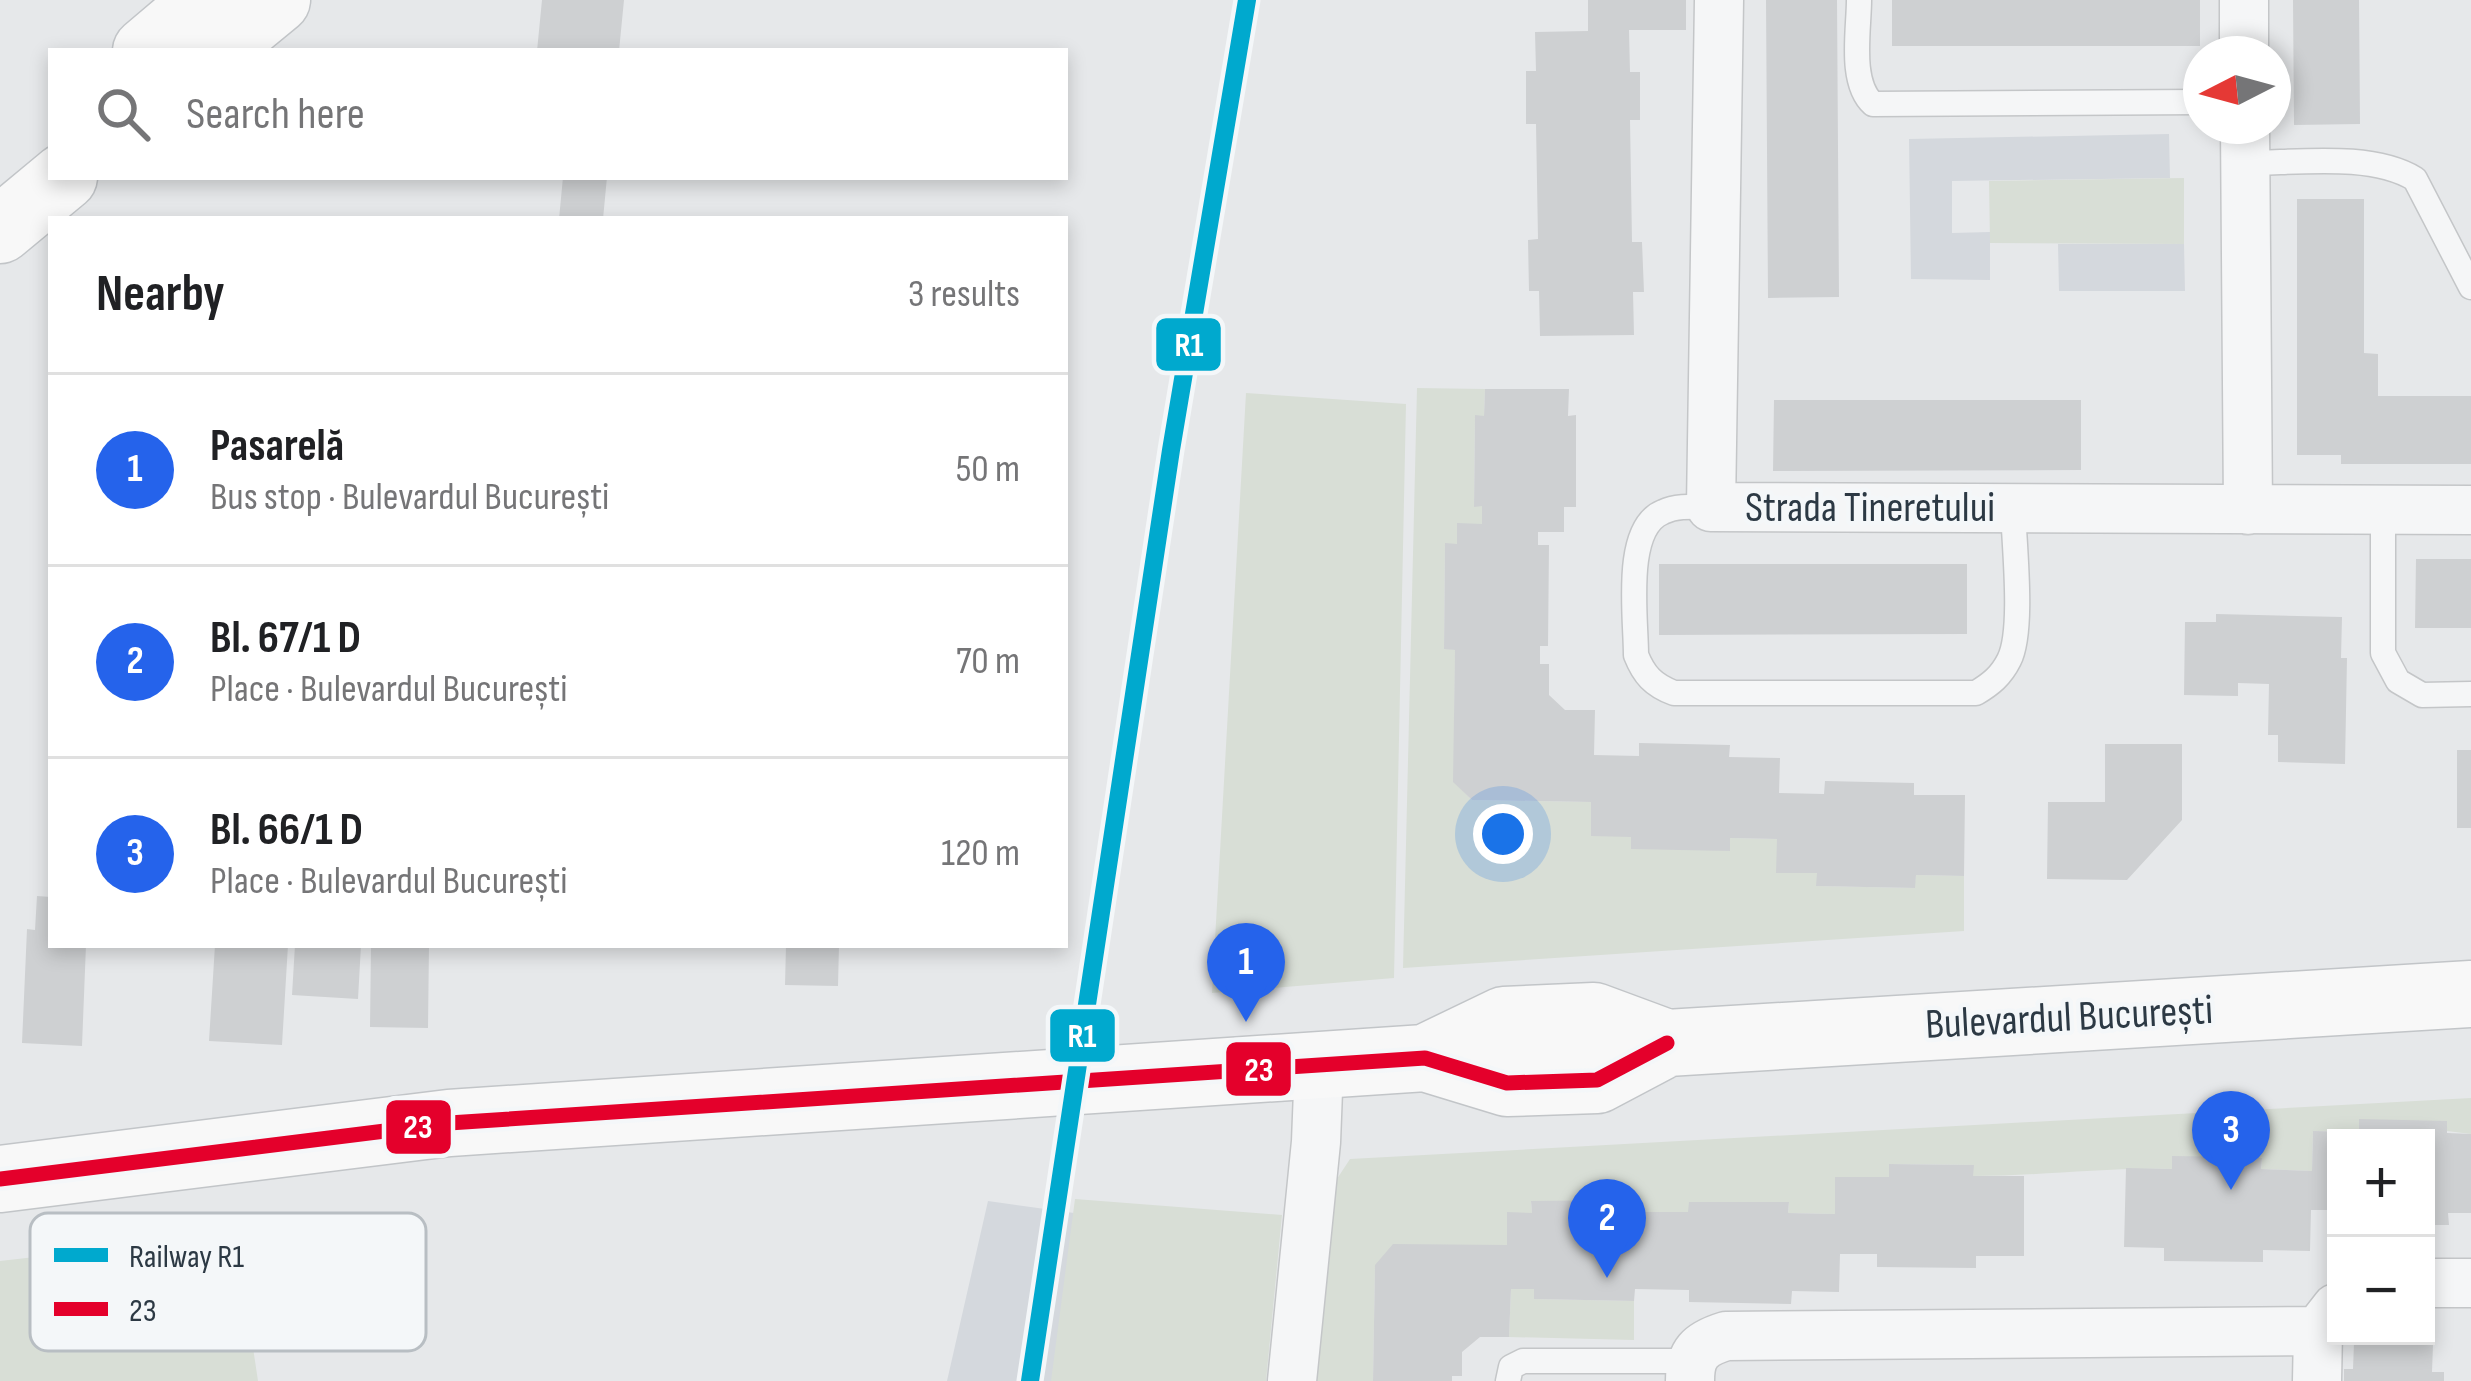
<!DOCTYPE html>
<meta charset="utf-8">
<style>
:root{--surface:#fff;--page:#f2f2f2;--text:#202124;--muted:#757577;--line:#e0e0e0;--accent:#2563eb}
body{margin:0;font-family:"Sofia Sans Condensed",sans-serif;background:var(--page);color:var(--text)}
.controls{position:absolute;right:36px;bottom:36px;display:grid;overflow:hidden;border-radius:0px;box-shadow:0 6px 18px #0003}
.controls button{width:108px;height:108px;display:grid;place-items:center;padding:0;border:0;border-bottom:3px solid var(--line);background:var(--surface);color:var(--text);font:60px sans-serif}
.compass{position:absolute;left:2183px;top:36px;width:108px;height:108px;border-radius:50%;background:var(--surface);box-shadow:0 6px 18px #0003;rotate:264deg}
.you{position:absolute;left:1503px;top:834px;width:42px;height:42px;margin:-30px;border:9px solid #fff;border-radius:50%;background:#1a73e8;box-shadow:0 0 0 18px #1a73e833}
.badge{display:grid;place-items:center;width:78px;height:78px;border-radius:50%;background:var(--accent);color:#fff;font-size:39px;font-weight:700}
.pin{position:absolute;translate:-50% -99px;filter:drop-shadow(0 3px 6px #0008)}
.pin::after{content:'';position:absolute;top:63px;width:42px;height:36px;background:inherit;clip-path:polygon(0 0,100% 0,50% 100%)}
.list{margin:0;padding:0;list-style:none}
h2{display:flex;justify-content:space-between;align-items:center;height:156px;margin:0;padding:0 48px;font-size:51px}
h2 small{font-size:39px;font-weight:400;color:var(--muted)}
.list li{display:grid;grid-template-columns:78px 1fr auto;gap:36px;align-items:center;box-sizing:border-box;height:192px;padding:0 48px;border-top:3px solid var(--line)}
.list b{display:block;font-size:45px;white-space:nowrap}
.list p{margin:0;font-size:39px;white-space:nowrap;color:var(--muted)}
.list em{font-size:39px;font-style:normal;color:var(--muted)}
.icon{flex:none;width:66px;height:66px;fill:none;stroke:currentColor;stroke-width:2;stroke-linecap:round;stroke-linejoin:round}
.map{position:relative;flex:none;width:2471px;height:1381px;overflow:hidden}
.search{position:absolute;background:var(--surface);box-shadow:0 6px 18px #0003;left:48px;top:48px;width:1020px;height:132px;display:flex;align-items:center;gap:30px;box-sizing:border-box;padding:0 42px;border-radius:0px;color:var(--muted);font-size:45px}
.panel{position:absolute;background:var(--surface);box-shadow:0 6px 18px #0003;left:48px;top:216px;width:1020px;height:732px;border-radius:0px}
.map>svg:first-child{display:block}
.built{fill:#d4d8dd}
.green{fill:#d8ded6}
.building{fill:#ced0d2}
.lines{fill:none;stroke-linecap:round;stroke-linejoin:round}
.lane-casing{stroke:#c4c6c8;stroke-width:27}
.street-casing{stroke:#c4c6c8;stroke-width:51}
.primary-casing{stroke:#c2c5c8;stroke-width:69}
.lane{stroke:#f5f6f7;stroke-width:24}
.street{stroke:#f5f6f7;stroke-width:48}
.primary{stroke:#f8f8f8;stroke-width:66}
.bus-1-casing{stroke:#f4f7f9;stroke-width:24}
.bus-1{stroke:#e4002b;stroke-width:15}
.rail-1-casing{stroke:#f4f7f9;stroke-width:27}
.rail-1{stroke:#00a9ce;stroke-width:18}
.labels{text-anchor:middle;dominant-baseline:central;stroke-width:9;stroke-linejoin:round;paint-order:stroke}
.street-label{font-size:42px;fill:#2c3944;stroke:#f4f7f9}
.key{fill:#f4f7f9;stroke:#b8bec3;stroke-width:3}
.key-label{font-size:33px;fill:#2c3944}
.line-badge{stroke:#f4f7f9;stroke-width:4.5}
.badge-label{font-size:33px;text-anchor:middle;font-weight:bold;fill:#fff}
</style>
<div class="map">
<svg width="2471" height="1381" viewBox="0 0 2471 1381">
<rect width="100%" height="100%" fill="#e6e8ea"/>
<path class="built" d="M2169 134 2170 178 1952 181V233L1990 232V280L1911 279 1909 139Z
M2058 244H2184L2185 291H2059Z
M988 1201 1125 1220 1105 1381H947Z"/>
<path class="green" d="M2184 178V244L1990 243 1989 181Z
M1417 388 1485 389 1484 416H1475L1474 506H1482V524H1458L1457 544H1445L1444 648 1455 650 1454 782 1472 800 1591 802 1631 837 1729 851 1730 838 1777 839V873H1817V886L1914 888 1916 875 1964 876V931L1403 968Z
M1246 393 1406 404 1394 978 1212 993Z
M2471 1098V1134L2360 1120 2359 1132 2313 1131 2312 1171 2261 1169 2262 1159 2172 1157V1169C2105 1167 2040 1176 1973 1176V1165L1890 1164 1889 1177H1836L1835 1214 1788 1213 1789 1203 1688 1212H1631L1531 1202 1532 1213H1507V1245H1393L1375 1266 1373 1381H1313L1331 1188 1350 1159Z
M1075 1199 1282 1215 1266 1381H1051Z
M236 1234 258 1381H0V1261Z
M1511 1289H1534L1535 1299 1634 1301V1340L1509 1337Z"/>
<path class="building" d="M542 0H624L619 51H537Z
M1588 0H1686V30H1629L1630 72H1640V120H1630L1632 242H1642L1644 292H1633L1634 335 1540 336 1539 291H1529L1528 240 1538 239 1536 124H1526V71H1536L1535 32 1588 31Z
M1766 0H1837L1839 297 1768 298Z
M1892 0H2200V46H1892Z
M2293 0H2359L2360 124 2294 125Z
M563 177H607L603 219H559Z
M2297 199H2364V353L2378 354V396H2471V464H2341V455H2297Z
M1485 389H1569L1568 416 1576 415V507H1564V532H1538V545H1549L1548 646H1540V664H1549V695L1565 710H1595L1594 755 1639 756V743L1730 745 1729 757 1780 758 1779 793 1824 794 1825 781 1914 783V795H1965L1964 876 1916 875 1915 888 1816 886 1817 873H1776L1777 839 1730 838V851L1631 849V837L1591 836V802L1472 800 1453 782 1455 650 1444 649 1445 543 1457 544V523L1482 524V506L1474 507 1475 415 1484 416Z
M1774 400H2081V470L1773 471Z
M2416 559H2471V628H2415Z
M1659 564H1967V634L1659 635Z
M2216 614 2342 617 2341 658H2347L2345 764 2278 762V735H2268L2269 684 2238 683V696L2184 695 2185 622H2216Z
M2105 744H2182V820L2127 880 2047 879 2048 802H2105Z
M2457 750H2471V828H2457Z
M37 896 51 897V945H86L82 1046 22 1043 27 929 35 930Z
M215 945H288L282 1045 209 1041Z
M295 945H361L358 999 292 995Z
M371 945H429L428 1028 370 1027Z
M786 945H839L838 986 785 985Z
M2359 1119 2447 1121V1133L2471 1134V1213H2448L2449 1225H2426V1138H2336V1210H2311L2310 1251 2263 1250V1262L2164 1261V1248L2124 1247 2126 1168 2172 1169V1156L2237 1157 2262 1158 2261 1169 2312 1171 2313 1131 2359 1132Z
M1889 1164 1974 1165 1973 1176H2024V1256H1976V1268L1877 1267V1254H1840L1839 1292 1792 1291 1791 1304 1689 1302V1290L1635 1289 1634 1301 1534 1299V1289H1511L1509 1337H1480L1462 1352V1376H1452V1381H1373L1375 1265 1393 1244 1507 1245V1212L1532 1213 1531 1201 1631 1200V1212H1688L1689 1202H1789L1788 1213 1835 1214V1177H1889Z
M2354 1343 2433 1345 2432 1372H2444V1381H2344V1369H2353Z"/>
<g class="lines">
<defs>
<path id="lane" d="M1859 0C1859 30 1849 82 1873 104L2201 102
M2245 163C2296 163 2371 152 2415 179L2471 287
M1711 507C1695 507 1678 505 1663 512 1623 528 1636 617 1636 655 1644 675 1653 685 1674 693H1976C1991 684 2001 676 2009 660 2024 631 2014 544 2013 509
M2383 510V653L2398 681 2422 695 2471 694
M1508 1381 1511 1367 1523 1361H1690"/>
<path id="street" d="M1719 0 1711 507 2471 510
M2244 0V54
M2245 126 2248 510
M2426 1283H2471
M1292 1381 1316 1142 1319 1065
M1690 1381C1690 1353 1700 1344 1726 1336L2318 1331 2336 1308
M2317 1381 2318 1331"/>
<path id="primary" d="M146 51 206 0
M215 51 277 0
M0 230 64 177
M1425 1058 1504 1020 1594 1016 1667 1043 2471 994
M0 1179 449 1123 1425 1058 1507 1083 1597 1080 1667 1043"/>
</defs>
<use href="#lane" class="lane-casing"/>
<use href="#street" class="street-casing"/>
<use href="#primary" class="primary-casing"/>
<use href="#lane" class="lane"/>
<use href="#street" class="street"/>
<use href="#primary" class="primary"/>
<defs>
<path id="bus-1" d="M0 1179 449 1123 1425 1058 1507 1083 1597 1080 1667 1043"/>
</defs>
<use href="#bus-1" class="bus-1-casing"/>
<use href="#bus-1" class="bus-1"/>
<defs>
<path id="rail-1" d="M1030 1381 1171 450 1247 0"/>
</defs>
<use href="#rail-1" class="rail-1-casing"/>
<use href="#rail-1" class="rail-1"/>
</g>
<g class="labels">
<g class="street-label">
<text x="1870" y="508">Strada Tineretului</text>
<text transform="translate(2069 1018) rotate(-3)">Bulevardul București</text>
</g>
</g>
<rect x="30" y="1213" width="396" height="138" rx="18" class="key"/>
<rect x="54" y="1248" width="54" height="14" fill="#00a9ce"/>
<rect x="54" y="1302" width="54" height="14" fill="#e4002b"/>
<g class="key-label">
<text x="129" y="1267">Railway R1</text>
<text x="129" y="1321">23</text>
</g>
<g class="line-badge">
<rect x="1154" y="316" width="69" height="57" rx="12" fill="#00a9ce"/>
<rect x="1048" y="1007" width="69" height="57" rx="12" fill="#00a9ce"/>
<rect x="1224" y="1040" width="69" height="58" rx="12" fill="#e4002b"/>
<rect x="384" y="1098" width="69" height="58" rx="12" fill="#e4002b"/>
</g>
<g class="badge-label">
<text x="1189" y="356">R1</text>
<text x="1082" y="1047">R1</text>
<text x="1259" y="1081">23</text>
<text x="418" y="1138">23</text>
</g>
</svg>
<div class="controls">
<button>+</button>
<button>−</button>
</div>
<svg class="compass" viewBox="-18 -18 36 36"><path d="M0-13l5 13h-10z" fill="#e53935"/><path d="M0 13l5-13h-10z" fill="#757577"/></svg>
<div class="you"></div>
<div class="pin badge" style="left:1246px;top:1022px">1</div>
<div class="pin badge" style="left:1607px;top:1278px">2</div>
<div class="pin badge" style="left:2231px;top:1190px">3</div>
<div class="search"><svg class="icon" aria-label="search" viewBox="0 0 24 24"><circle cx="10" cy="10" r="6"/><path d="M15 15l6 6"/></svg>Search here</div>
<section class="panel">
<h2>Nearby<small>3 results</small></h2>
<ul class="list">
<li><span class="badge">1</span><div><b>Pasarelă</b><p>Bus stop · Bulevardul București</p></div><em>50 m</em></li>
<li><span class="badge">2</span><div><b>Bl. 67/1 D</b><p>Place · Bulevardul București</p></div><em>70 m</em></li>
<li><span class="badge">3</span><div><b>Bl. 66/1 D</b><p>Place · Bulevardul București</p></div><em>120 m</em></li>
</ul>
</section>
</div>
